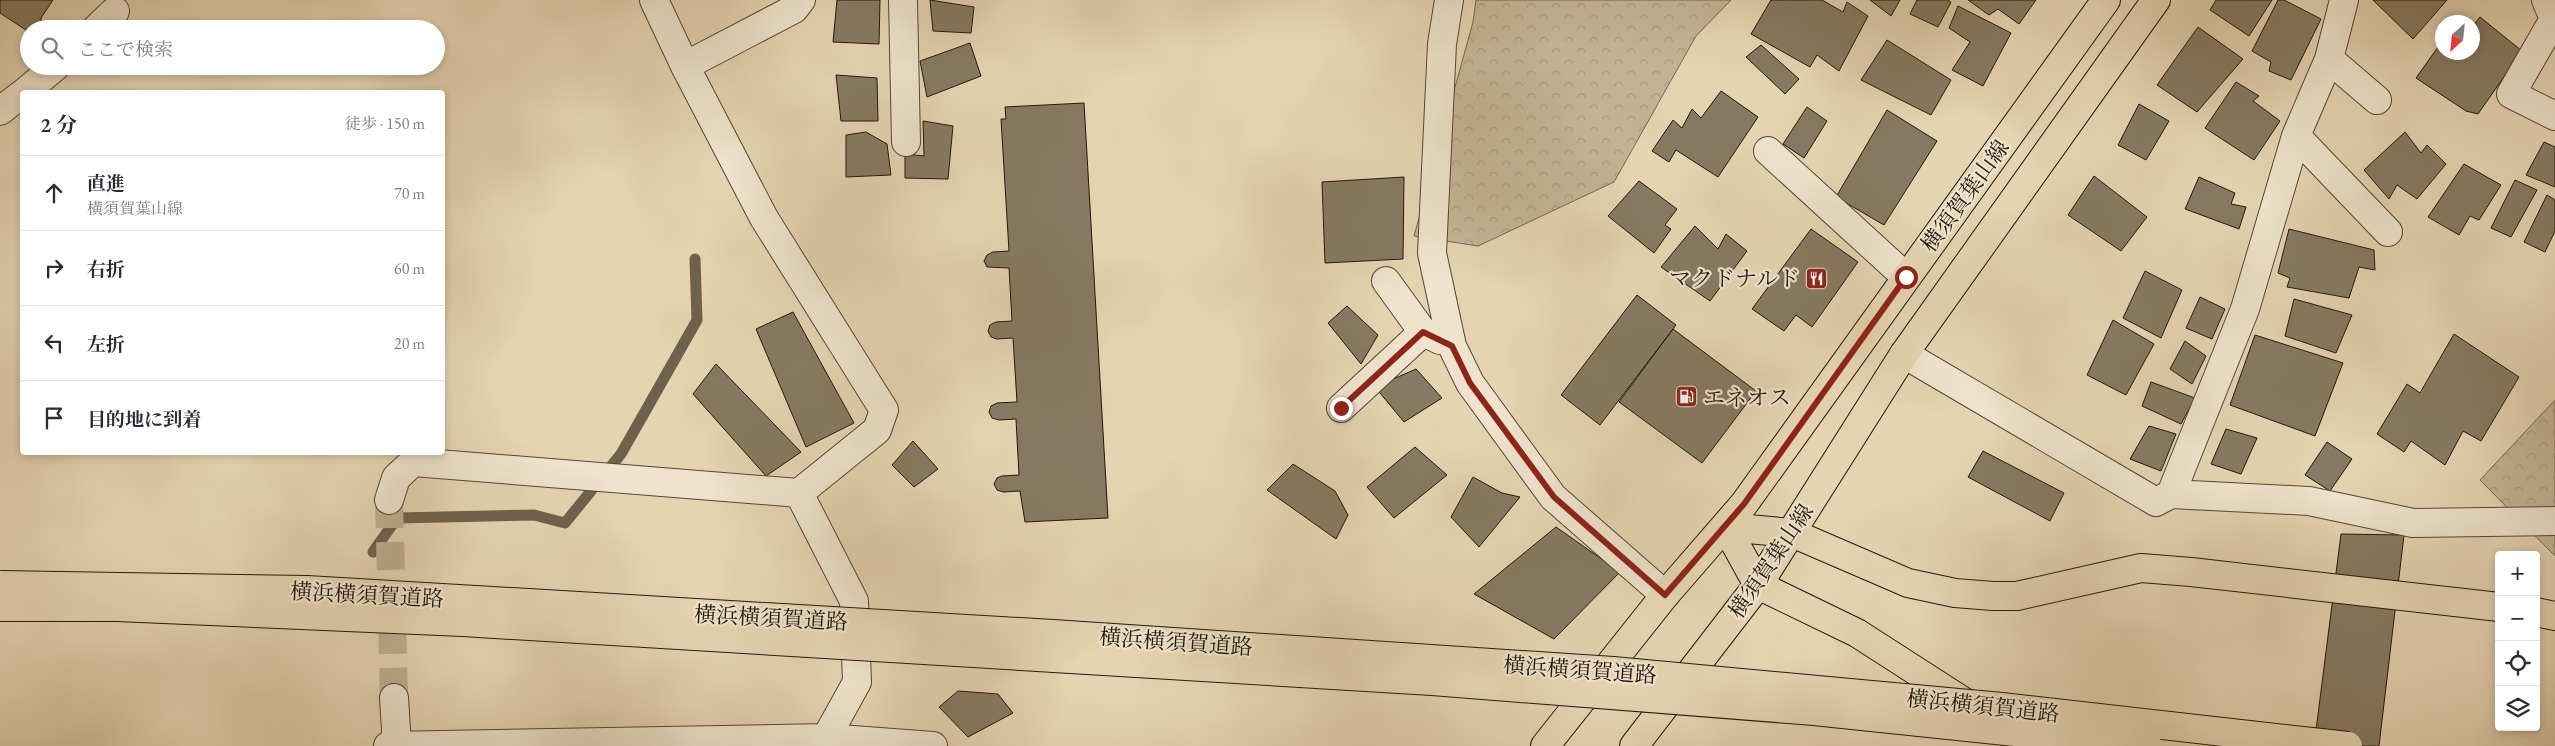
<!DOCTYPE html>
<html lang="ja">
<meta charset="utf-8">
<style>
:root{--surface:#fff;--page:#f7f7f7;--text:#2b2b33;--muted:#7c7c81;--line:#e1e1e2}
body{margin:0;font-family:"EB Garamond","Noto Serif JP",serif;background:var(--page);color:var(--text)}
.controls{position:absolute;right:15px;bottom:15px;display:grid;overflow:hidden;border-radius:5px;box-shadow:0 2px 8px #0003}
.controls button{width:45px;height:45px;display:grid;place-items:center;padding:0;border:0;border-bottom:1px solid var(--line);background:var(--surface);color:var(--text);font:25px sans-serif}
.compass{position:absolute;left:2435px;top:15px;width:45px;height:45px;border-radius:50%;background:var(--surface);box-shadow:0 2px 8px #0003;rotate:207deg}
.stop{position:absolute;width:15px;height:15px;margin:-11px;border:4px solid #8f2418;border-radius:50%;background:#fff}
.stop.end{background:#8f2418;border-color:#fff;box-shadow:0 1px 5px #0008}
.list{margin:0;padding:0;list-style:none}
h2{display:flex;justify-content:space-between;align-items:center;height:65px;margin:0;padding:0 20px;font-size:21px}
h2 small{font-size:16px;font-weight:400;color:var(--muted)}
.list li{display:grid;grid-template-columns:32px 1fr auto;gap:15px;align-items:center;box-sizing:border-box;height:75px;padding:0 20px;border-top:1px solid var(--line)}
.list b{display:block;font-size:19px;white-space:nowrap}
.list p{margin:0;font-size:16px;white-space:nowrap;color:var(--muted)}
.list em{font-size:16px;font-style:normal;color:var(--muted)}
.icon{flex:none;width:28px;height:28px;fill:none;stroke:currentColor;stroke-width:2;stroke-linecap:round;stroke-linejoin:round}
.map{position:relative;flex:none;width:2555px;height:746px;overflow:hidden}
.search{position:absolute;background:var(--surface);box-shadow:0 2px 8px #0003;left:20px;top:20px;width:425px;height:55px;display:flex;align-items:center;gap:12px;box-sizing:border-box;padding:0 18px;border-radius:28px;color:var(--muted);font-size:19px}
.panel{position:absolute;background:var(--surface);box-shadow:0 2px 8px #0003;left:20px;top:90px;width:425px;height:365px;border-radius:5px}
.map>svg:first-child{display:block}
.forest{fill:url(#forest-crowns);stroke:#736650}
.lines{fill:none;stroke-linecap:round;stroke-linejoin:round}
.stream{stroke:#6f624d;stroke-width:11}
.building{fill:#877a62;stroke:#22180c}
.minor-tunnel{stroke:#beae90;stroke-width:28;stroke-dasharray:28 14;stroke-linecap:butt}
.minor-casing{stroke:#534735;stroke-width:30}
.major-casing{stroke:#22180c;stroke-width:30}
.highway-casing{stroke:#22180c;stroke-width:30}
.minor{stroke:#eee3cc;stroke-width:28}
.major{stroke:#e5d4b1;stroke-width:28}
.highway{stroke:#e5d4b1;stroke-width:28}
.highway-bridge-casing{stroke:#22180c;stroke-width:30;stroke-linecap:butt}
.highway-bridge{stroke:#e5d4b1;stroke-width:28}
.route{stroke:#8f2418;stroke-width:6}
.labels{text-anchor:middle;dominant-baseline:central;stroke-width:4.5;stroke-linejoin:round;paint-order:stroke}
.street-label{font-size:22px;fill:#22180c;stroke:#eee3cc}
.poi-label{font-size:22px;fill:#22180c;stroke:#eee3cc;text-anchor:end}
</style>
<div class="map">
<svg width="2555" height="746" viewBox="0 0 2555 746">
<defs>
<pattern id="forest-crowns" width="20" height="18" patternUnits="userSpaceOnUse" patternTransform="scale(1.25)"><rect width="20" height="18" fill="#c4b495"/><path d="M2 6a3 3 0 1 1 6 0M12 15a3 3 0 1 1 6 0" fill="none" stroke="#a89a7f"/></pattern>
</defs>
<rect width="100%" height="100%" fill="#e5d4b1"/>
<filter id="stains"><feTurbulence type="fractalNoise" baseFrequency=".004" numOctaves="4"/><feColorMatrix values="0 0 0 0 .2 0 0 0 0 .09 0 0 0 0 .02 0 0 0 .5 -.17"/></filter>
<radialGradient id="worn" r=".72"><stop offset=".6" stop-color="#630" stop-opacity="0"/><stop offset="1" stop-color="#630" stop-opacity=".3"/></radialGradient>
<path class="forest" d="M1476 0H1731L1696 36 1614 182 1478 246 1414 236 1473 22Z
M2555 400V556L2480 480Z"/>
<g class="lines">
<path class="stream" d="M373 552 397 518 534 515 565 523 621 454 697 320 695 259"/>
</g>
<path class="building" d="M0 0H53L41 18 42 29H29V32L0 13Z
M837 0H880L879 44 833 42Z
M930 0 974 7 971 33 933 31Z
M1771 0H1822L1843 12 1847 2 1868 16 1839 71 1817 55 1810 67 1751 34Z
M1870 0H1900L1891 16Z
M1917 0H1947L1951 2 1938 27 1910 14Z
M1968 0H2036L2019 24 1998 9 1989 15Z
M2216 0H2272L2249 36 2210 10Z
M2278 0H2284L2321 19 2291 80 2269 71 2271 62 2252 51Z
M2373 0H2447L2413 39Z
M1958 6 2011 33 1983 86 1952 70 1970 42 1949 28Z
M2480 17 2522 51 2478 114 2466 111 2416 78 2438 47 2446 54 2472 52V27Z
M2198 27 2243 59 2197 112 2157 85Z
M1887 40 1951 80 1931 115 1861 80Z
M970 43 981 76 927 97 920 61Z
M1761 45 1799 79 1785 94 1746 57Z
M836 75 877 78 878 121H841Z
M2236 82 2259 96 2253 101 2280 121 2254 160 2205 128Z
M1721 91 1758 117 1718 177 1676 150 1669 162 1652 151 1673 120 1682 128 1692 109 1701 118Z
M1084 103 1108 518 1025 522 1020 491 1003 492 997 490 994 484 997 478 1002 476 1019 475 1016 419 999 420 992 418 989 412 991 406 997 403 1017 402 1013 338 997 339 991 337 988 331 990 325 996 322 1012 321 1009 268 987 267 984 261 987 255 993 252 1009 251 1001 119H1006L1005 107Z
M2139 104 2169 121 2146 160 2118 145Z
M1807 107 1827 121 1804 158 1783 144Z
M1887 110 1937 141 1884 225 1836 197Z
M923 121 953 126 948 179 905 178V154L924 156Z
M866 132 887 144 891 175 846 177V135Z
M2405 132 2421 153 2427 145 2446 164 2417 199 2397 185 2389 199 2364 170Z
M2544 142 2555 147V187L2526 175Z
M2464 164 2501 185 2479 220 2470 216 2459 235 2428 217Z
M2094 176 2147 217 2121 251 2068 215Z
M1404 177 1403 259 1325 263 1322 182Z
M2199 177 2235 193 2231 204 2246 207 2239 229 2185 209Z
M2515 180 2537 190 2511 237 2491 228Z
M1639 181 1677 209 1665 225 1671 229 1654 253 1608 216Z
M2547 195 2555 200V231L2545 252 2524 242Z
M1695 226 1718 249 1726 234 1747 251 1710 301 1661 267Z
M1811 229 1858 262 1812 327 1796 315 1784 331 1752 309Z
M2289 229 2374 250 2375 270 2359 267 2349 298 2287 287 2290 278 2278 273Z
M2145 271 2182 290 2161 338 2123 318Z
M1637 295 1676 325 1600 425 1561 395Z
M2200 297 2225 309 2212 339 2186 328Z
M2294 299 2352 315 2336 353 2285 336Z
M1347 306 1378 335 1361 364 1328 323Z
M793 312 854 423 806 447 756 329Z
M2113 320 2154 344 2126 395 2087 375Z
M1673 329 1756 391 1702 463 1619 402Z
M2454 334 2519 377 2481 441 2463 431 2445 465 2411 441 2404 452 2377 434 2407 384 2420 393Z
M2255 335 2343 363 2315 436 2230 405Z
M2185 341 2206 356 2192 384 2170 369Z
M716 364 801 452 766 476 693 394Z
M1416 369 1442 398 1404 422 1375 387Z
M2151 382 2195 398 2181 424 2142 406Z
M2149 426 2176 434 2161 471 2130 459Z
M2226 429 2257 438 2241 474 2211 464Z
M913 441 938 469 914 487 892 465Z
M2327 442 2352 459 2330 491 2305 475Z
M1415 447 1447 475 1394 518 1367 487Z
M1983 451 2064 493 2050 521 1968 477Z
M1293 464 1335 491 1348 515 1336 539 1267 490Z
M1473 477 1502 493 1520 497 1479 547 1451 517Z
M1556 527 1620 572 1554 639 1474 594Z
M2341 534 2404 535 2379 746H2314Z
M958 691 998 694 1013 713 968 737 939 707Z"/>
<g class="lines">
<path class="minor-tunnel" d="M389 500 394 698"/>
<defs>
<path id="minor" d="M903 0 906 142
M1449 0 1442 44 1432 253 1452 346 1470 383 1553 497 1665 595
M2546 0 2554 19 2511 94 2555 116
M96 29 115 11
M2329 59 2377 100
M685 66 794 9 801 0
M25 92 56 66
M0 111 22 94
M2296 136 2388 232
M1768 151 1906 277
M1386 281 1423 332 1440 340
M1904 354 2156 502 2171 494 2245 309 2296 136 2329 59 2344 0
M1341 408 1423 332
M799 493 854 601 857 682 826 738
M2171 494 2309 501 2413 523 2555 521
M389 500 396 478 413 462 799 493 877 430 884 410 764 218 685 66 654 0
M394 698 397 746
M388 746 826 738 933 746"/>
<path id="major" d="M1545 746 1665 595 1744 504 2106 0
M1634 746 1758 585 1904 354 2156 0"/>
<path id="highway" d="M1726 527 1792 533 1908 583 1955 593 1993 596H2017L2141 568 2191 572 2499 607
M1726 527 1758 585 1857 633 1972 707
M2536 612 2555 616"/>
</defs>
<use href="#minor" class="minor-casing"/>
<use href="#major" class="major-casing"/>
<use href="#highway" class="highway-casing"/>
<use href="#minor" class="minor"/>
<use href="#major" class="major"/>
<use href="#highway" class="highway"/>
<defs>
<path id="highway-bridge" d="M0 585 307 590 1053 634 1613 671 2002 707 2348 746
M0 607H117L463 622 1432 681 1814 711 2148 746"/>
</defs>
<use href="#highway-bridge" class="highway-bridge-casing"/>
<use href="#highway-bridge" class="highway-bridge"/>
</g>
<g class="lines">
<path class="route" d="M1341 408 1423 332 1452 346 1470 383 1554 497 1665 595 1744 504 1906 277"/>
</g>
<defs>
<symbol id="restaurant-square" viewBox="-11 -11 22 22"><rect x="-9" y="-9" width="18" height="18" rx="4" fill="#8f2418" stroke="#eee3cc"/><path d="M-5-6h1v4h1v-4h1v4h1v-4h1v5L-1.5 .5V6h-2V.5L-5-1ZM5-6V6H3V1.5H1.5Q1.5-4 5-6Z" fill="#fff"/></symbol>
<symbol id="fuel-square" viewBox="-11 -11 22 22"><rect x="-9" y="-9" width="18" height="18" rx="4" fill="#8f2418" stroke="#eee3cc"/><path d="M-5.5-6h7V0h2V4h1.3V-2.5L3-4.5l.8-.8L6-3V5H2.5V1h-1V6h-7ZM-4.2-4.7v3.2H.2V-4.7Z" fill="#fff"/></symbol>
</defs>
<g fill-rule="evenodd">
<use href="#restaurant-square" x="1804" y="266" width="25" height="25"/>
<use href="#fuel-square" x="1674" y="384" width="25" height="25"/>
</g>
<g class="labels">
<g class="street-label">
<text transform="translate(1965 196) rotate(-54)">横須賀葉山線</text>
<text transform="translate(1771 561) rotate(-56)">横須賀葉山線</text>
<text transform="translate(367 595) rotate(3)">横浜横須賀道路</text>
<text transform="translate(771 618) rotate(3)">横浜横須賀道路</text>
<text transform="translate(1176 642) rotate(4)">横浜横須賀道路</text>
<text transform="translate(1580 670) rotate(4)">横浜横須賀道路</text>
<text transform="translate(1983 706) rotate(6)">横浜横須賀道路</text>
</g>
<g class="poi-label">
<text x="1800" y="278">マクドナルド</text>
<text x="1703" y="397" text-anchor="start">エネオス</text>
</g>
</g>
<rect width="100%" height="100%" filter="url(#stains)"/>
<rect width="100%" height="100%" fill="url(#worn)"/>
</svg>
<div class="controls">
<button>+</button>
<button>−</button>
<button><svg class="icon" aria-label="locate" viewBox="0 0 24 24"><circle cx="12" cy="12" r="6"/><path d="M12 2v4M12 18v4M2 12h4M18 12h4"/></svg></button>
<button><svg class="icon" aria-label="layers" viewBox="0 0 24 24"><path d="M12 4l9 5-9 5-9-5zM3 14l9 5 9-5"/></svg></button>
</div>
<svg class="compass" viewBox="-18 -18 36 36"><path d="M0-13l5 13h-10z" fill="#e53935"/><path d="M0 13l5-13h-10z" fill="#7c7c81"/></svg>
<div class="stop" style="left:1906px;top:277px"></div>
<div class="stop end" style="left:1341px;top:408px"></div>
<div class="search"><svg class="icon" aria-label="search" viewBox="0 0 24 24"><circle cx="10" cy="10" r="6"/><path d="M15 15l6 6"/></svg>ここで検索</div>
<section class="panel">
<h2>2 分<small>徒歩 · 150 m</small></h2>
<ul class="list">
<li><svg class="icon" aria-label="ahead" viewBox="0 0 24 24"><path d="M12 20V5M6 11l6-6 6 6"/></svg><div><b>直進</b><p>横須賀葉山線</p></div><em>70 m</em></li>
<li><svg class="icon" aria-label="right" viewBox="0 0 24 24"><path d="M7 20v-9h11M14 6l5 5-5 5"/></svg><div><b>右折</b></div><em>60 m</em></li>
<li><svg class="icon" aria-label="left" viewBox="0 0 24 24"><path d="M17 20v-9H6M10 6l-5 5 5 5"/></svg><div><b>左折</b></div><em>20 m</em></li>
<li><svg class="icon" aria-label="arrive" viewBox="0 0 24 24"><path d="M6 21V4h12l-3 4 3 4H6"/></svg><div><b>目的地に到着</b></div></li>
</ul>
</section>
</div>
